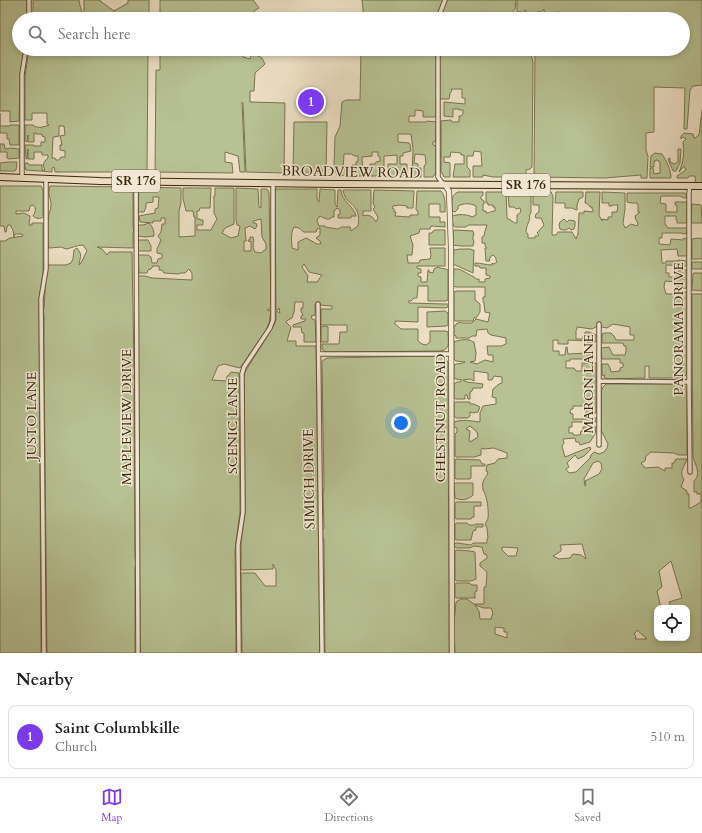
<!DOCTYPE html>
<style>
:root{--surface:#fff;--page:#f6f6f6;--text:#202124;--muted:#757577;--line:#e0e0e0;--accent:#7c3aed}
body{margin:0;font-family:Cardo,serif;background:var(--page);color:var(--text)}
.controls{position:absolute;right:12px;bottom:12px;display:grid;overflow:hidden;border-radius:8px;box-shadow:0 2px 6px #0003}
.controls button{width:36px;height:36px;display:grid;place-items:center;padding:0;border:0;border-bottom:1px solid var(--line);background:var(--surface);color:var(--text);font:20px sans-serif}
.you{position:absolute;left:401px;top:423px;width:14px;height:14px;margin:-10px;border:3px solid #fff;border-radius:50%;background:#1a73e8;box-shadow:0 0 0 6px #1a73e833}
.badge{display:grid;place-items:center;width:26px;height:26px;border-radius:50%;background:var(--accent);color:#fff;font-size:13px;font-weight:700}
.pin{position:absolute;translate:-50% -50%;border:2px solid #fff;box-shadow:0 1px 4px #0006}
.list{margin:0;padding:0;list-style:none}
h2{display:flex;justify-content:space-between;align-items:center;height:52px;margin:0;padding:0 16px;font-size:17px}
h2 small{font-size:13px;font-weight:400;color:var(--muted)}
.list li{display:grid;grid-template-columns:26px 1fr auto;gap:12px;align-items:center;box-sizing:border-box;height:64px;margin:0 8px 8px;padding:0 8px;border:1px solid var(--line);border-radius:8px}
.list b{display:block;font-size:15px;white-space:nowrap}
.list p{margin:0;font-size:13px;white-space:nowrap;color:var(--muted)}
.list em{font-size:13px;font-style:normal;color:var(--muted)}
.icon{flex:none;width:22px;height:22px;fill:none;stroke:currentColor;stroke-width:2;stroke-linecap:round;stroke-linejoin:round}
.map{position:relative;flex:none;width:702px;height:653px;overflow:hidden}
.search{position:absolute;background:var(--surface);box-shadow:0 2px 6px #0003;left:12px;right:12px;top:12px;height:44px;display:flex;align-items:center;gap:10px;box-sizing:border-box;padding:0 14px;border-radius:22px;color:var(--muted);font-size:15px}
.sheet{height:124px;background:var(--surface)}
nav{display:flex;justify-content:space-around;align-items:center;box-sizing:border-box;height:56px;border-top:1px solid var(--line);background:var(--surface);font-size:11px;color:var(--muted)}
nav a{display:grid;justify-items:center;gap:2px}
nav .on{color:var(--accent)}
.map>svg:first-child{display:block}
.green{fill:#b7c193;stroke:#7a744e;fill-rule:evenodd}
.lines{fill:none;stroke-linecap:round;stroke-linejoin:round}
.minor-casing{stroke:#685537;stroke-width:5.5}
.tertiary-casing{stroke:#685537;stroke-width:6}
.primary-casing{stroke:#3c2709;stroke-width:8}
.minor{stroke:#f2ead7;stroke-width:3.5}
.tertiary{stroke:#f2ead7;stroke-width:4.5}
.primary{stroke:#ebdec2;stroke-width:6}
.labels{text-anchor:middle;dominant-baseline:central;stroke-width:3;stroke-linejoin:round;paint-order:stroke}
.shield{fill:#f2ead7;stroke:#736247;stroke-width:1}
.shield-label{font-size:13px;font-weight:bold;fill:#3c2709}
.street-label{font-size:14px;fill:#3c2709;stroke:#f2ead7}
</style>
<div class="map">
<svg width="702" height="653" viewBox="0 0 702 653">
<rect width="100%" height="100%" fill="#ebdec2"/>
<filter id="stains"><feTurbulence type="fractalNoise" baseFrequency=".005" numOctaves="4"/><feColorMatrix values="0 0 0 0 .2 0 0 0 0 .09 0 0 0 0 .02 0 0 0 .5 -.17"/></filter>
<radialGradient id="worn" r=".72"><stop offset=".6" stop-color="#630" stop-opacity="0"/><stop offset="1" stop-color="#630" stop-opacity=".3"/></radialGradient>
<path class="green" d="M0 0H27V19H19V49H24L20 76 19 121 10 122V111H0Z
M33 0H79L80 6 84 19V0H100V1L114 11 128 3V0H149V19H33Z
M160 0H253L259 8 254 11 251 16 243 19H160Z
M362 0H516L515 9 507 19H486L484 17 485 12 482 13V19H364Z
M517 0H702V85L693 86 690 90 687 129H684L685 88 654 87V132L646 133V150L648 156 647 178H641V175L605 178 536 177 534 173 535 55 534 49H683V19H584L572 17 566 13 557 12 554 19H541L542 16H544V9L541 12H537V14H526V10H525L524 14H522V12H517Z
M29 49H148L147 172H55L54 167 52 168V172L26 170 25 167V163H28L29 165H42V170H45L43 165 45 161 48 158V155H42V152H34V159H28V149L27 159H26L25 145H34V146H41V142H45V137L42 136V134H36V133H34V142H28V135L27 142 25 141V125H33C37 129 44 127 49 125L48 124H47V113H32V120H25V76ZM59 126H64L65 135 60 136 62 145H60V150L65 151V157H61L59 160H56L55 158H52L53 137 59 136Z
M160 49H242L243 57 250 59 252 53 262 58 265 64 255 73 254 91H250V102L285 103 284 173 246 172 243 103 242 102 245 172H240L238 156 225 152V162L232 163 233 173 155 172 156 70H160Z
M361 49H522L526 52 527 55 531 54 533 62 532 167 530 169 526 170V175H530L531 177H493L483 175V177H473V166H482L481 152 474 151 473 156H467V167L470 170V177H453L455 164H464V155H461V153L451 152 450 157H444V162L450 163V177H444L441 171V121L451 120 452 122H459V116H461L463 114V110H459V109H453V117L444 116V102L465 104V98H462V89H451L452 91 450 93 449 99H436V117H423V111L415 110V116H409V122H426L427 121 436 122V141L433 142V145L436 146V172L433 177H424V166L426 164 425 155 415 154 414 163 418 164V168H421V177L412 176 413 149 411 134H398V142L409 143 410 144 411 151 403 153V156H400V164H407V176H388V164H397V155L384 156V168L382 169V171L384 172V176H369L370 164H375L376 162 380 161V157L378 156V152H372V156L362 157C362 166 363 169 366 176H351L352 165H356V162L358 161V156H354L352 154H344L343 169 346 170 348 176 337 175 334 167 335 137 340 126 342 102 346 100H360Z
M702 110V186H696L695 176H689L688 178H677V176L686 170 684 166 679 172C684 161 684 153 683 142L686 139 683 137 681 139V136L684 133 693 134 694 138H695L699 135Z
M0 113V126H10V125H19V145H10L9 139H7V133H0Z
M294 122H327L326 173H293Z
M0 144H4L5 149 11 148 19 149V158L9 159 7 158V152H0Z
M678 149H681L680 163 676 171H673L668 159 670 158V162L674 164 678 162Z
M655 153 662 154C666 160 671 170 671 178H650V168H653L654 174 660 173V162H659L658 160H656V161H654V167H650L651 156Z
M9 162H17L16 170 14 171H0V163Z
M0 186H41L43 190V216L44 217C39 219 37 219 33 216 35 213 37 208 33 205L30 206 29 211H16V214L24 213 30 216 29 225H32V223H43V273L39 299 41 653H0V241H5L10 238 23 236 22 234H15L14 237 13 230 10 225H8L7 227 6 232H5L4 226H0Z
M50 186 131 187 133 192V226L134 232 133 233V248L97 247 102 249 107 255 109 252H132L134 369 138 373 134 375V379H138V387L134 388 135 559 137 561 136 567H135V653H47L44 354V315L43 310 44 309 46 275 48 265H66L71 263 73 259 74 250 77 248C83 256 80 256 79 265L81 263 87 251 83 245C77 245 72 248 66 249L61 247 49 248 48 244C48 236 47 226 48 218 49 213 51 210 51 205 51 198 47 193 50 186Z
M141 187 181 188V203L179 211V237L195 236V217H194L193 211H186L183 198V188H211L210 208H200L199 211H197V219H200V220H203V225H197V230H211L217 219 214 213V196H215V188H234V224L225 228 222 233 231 238 238 236 240 226 237 225 236 220V188L258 189 259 207 261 208V189H267L269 193 271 309H268L267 310 271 311 269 323 266 330 240 368 224 364 218 366 212 380 226 381 227 376 229 375 231 372 239 373 240 512 235 550 236 653H140L138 276H145L152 278 192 280V273L189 269 185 273H180L179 274 164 273 162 270H159V266H153L151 269 148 270 147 273H139L138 255H148L151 257 152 263H157L158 259 162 258V254L157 253V249L161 240 158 236 161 232 162 224H165V218H161V221H153V223L140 222 139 216 155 213V209L158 208 159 197H153V202L146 203V207L144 212H138L139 189ZM261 219 262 237 266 244V249L261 253 255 252C251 245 255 242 253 237H250V240H248V241L251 242V251H244V241H246L245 228 250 226 255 229 257 226 256 223H253V221Z
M276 189H317V199L319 202 320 189 335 190V204L337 207 338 190H341C341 201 354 206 356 216H351V218H338V215L340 214V210L337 208 334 211V217H331L330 219H326L320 216 317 220 319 226H325V227L338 229 341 227H350L351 231 358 226C359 220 359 214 356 209 351 201 345 202 343 190H371V211H363V216C368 214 373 216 375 221H377L378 217 373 209 375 207 373 203 374 190 414 191 413 208H407V206L400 205 393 206 392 208 394 209V212H396L395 216 410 217V215H418V211L416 210 417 191H441C446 197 445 204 445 212H440V204H429V217H440V222H445V227L431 226 430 229H420L419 233 410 236 413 245 412 255H407L408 263H419L420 260 430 259 431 255 430 248H445V266H417V268L421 269V273H418V276L421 277V282H427L428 270H429V272L433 273 434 269 438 267C441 269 445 268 448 270V300L445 301H428V286H418L417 298H414L411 301H408L409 303 445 304H448V307L445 308 418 307V322L395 321V324L401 329H418V341L422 344 426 345 430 342V331H445L448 332C448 341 451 349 441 351L326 352 322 349V344H339L340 332H347V325H321V309H332V306L320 305 319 303 315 304V315L311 316 312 319 315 320 316 342H304V333H302L301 327H293V325L305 321 306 319H301V316L303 315 302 313 301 312V308H303V302H295L294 312 292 318 288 320 286 322 291 327 287 341H296V346H316L320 653H242L241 573H255L265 586H276V570L273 564V569L241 570V543L245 511 244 378 245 372 273 327 276 320V311L280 313 279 308 278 310H276L275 193ZM294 227 299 228 304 232H316L317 229 320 228V235L316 238 320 241 321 244H317L306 238 298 242V250L292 248C292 241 290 234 294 227ZM304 264 309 272 322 275 317 282H307L308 276 302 267Z
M458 192H483V195L481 197V199L484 201V204H483V211H486V213C490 213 491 211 495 211V207H493V205H488V203H486V192H506L507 218 515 223H517V215L521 212 520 208 516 209 514 207H509L508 192H531V213L529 216 530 217C529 223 526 226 526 232L528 234V238H535V236H537L539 235 537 233 544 225 541 218H536L535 217 536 214 539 212V205H533V193L551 192 553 196 552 235H556L558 232H572L576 239 578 234 579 213H584V211L593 212V209H592V207H590V206L586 203H585L586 192H600L599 215 602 221V219L608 220V217H612V212H617L618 205H612V206H609V203H602V192L625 193V209L623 223 625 228 631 224 637 226 638 223 636 220 635 216 640 212H638V205L637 203H632L627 202V193H685L687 198H684L680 196H661L660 203 666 204V212H677V205H675V202H687V223H677V220H676V216H665V224L668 228H687V233L684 234 681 233H662V238H659V244L670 245 671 239 683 240 684 238 687 239V256H678L677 249 661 250 662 263H666V261H677L678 260 687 261V266L666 265V273H669V277H677V273L680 270H687V288L678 289 677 287V282L665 281 664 287 666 294H673L678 292H687V371L686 375 681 378H649V366H645V378L607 379 604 377 605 375 603 376 602 373V364H608L610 368 611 372 620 371V368L623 367V363H620V359H602L601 348 609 347 613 355H625L626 351V346H624L623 343H602V334L604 333H611L614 336 616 340H634V335H630V327L613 324 607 328 597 326 596 327 592 329 577 327V329L576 330V339H582L583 336H585V332H589L596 335V342L588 343 586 341 568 340V344H558V340H553V351H559V355H565L566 347H567L568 354 587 353 592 355V359H570V361H566V368H574L576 371H582V363H596V413L587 414 586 413V406H573V409H571L570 413 573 414V419H586C588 417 593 418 596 418V422H572V427H569V433H573V435H580L581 431H583V427H596L595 434 590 442 580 445 579 442H576L575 438 563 439 564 443 562 446 565 457 590 447 591 449 584 456 578 459 575 455 567 463 569 467 566 469 569 473 576 472 590 458 591 455 594 452 599 454 604 452 607 448 608 444 601 430V392L603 387 606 384H681C685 385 687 387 687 391V455H678L674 453 651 452 646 456 645 461 641 463 645 468 658 467 665 471V468H672V463H674L676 459H687C685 466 678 472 684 479L681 487 687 491V494H689V508H691L701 502V494H697V492H694V481C702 473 695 466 693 456L692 305V294H702V653H455L454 623 456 602 461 599H467L474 604H484V587H486L487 572 480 566V563L487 558V555L484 554 482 547 474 546 470 548H457L455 547 454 544 457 543 471 545 473 543H487V539L488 538 487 528 485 524C486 522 488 520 488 518 489 511 487 495 483 490 483 487 482 485 483 482 484 478 487 477 488 472L486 471 487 465 495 463 498 459 507 458V453L494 448 483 449V448L481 449V455L474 457H456L455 455V434L457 432V428L454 427V422C462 419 471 421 480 422V413L483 406 496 404V398L492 397 493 389 499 384 502 383V377L494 376 492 380H488V373L474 371V381L470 379 463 380 467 382 483 384 482 388H473L472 391 470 392V399H468L467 395H465V399H456L454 398V384L457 382H460L462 380 456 379 454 378V365C458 363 462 364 465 362L456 361 454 359V342C458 340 465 339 469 340 471 340 472 342 474 342L476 353 475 361 470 362 477 364 485 360 493 362V355H488L487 346H501L506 344V338L491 335 488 333 487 329 477 330 476 336H472L469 338H456V336L454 335V326L456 325V324L460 322 462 323H472L476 319 488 322 490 313 485 312 484 303 483 301V297H485V287H456L453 286 454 269C461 268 467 274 474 277L476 279H479V282H485V279L490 278V276L486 275V268H480L479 266H475V263C481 263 486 265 492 265V263L494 264 497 262 496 260V258L493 255 491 256 489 260 490 261H486L485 248H487L485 246V243H482V237L484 236 485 231 487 225H468L466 227H455L453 225 452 216C458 214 467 214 472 217L476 215V206C471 203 463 203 458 206V209L455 212 452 211C452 204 450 195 458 192ZM470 426 477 432 478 437 470 442 469 440 470 431 466 429ZM598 461 601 463 602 469 599 474 585 481 586 485 585 486 584 479 593 463ZM582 544 586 559 581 555 573 554 570 558 559 559 553 556 561 551V547L560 545ZM502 547 518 548 516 556H508L502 550ZM671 561 682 598 669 602 671 607 667 608H687V638H657V608H661L657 591 662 587 659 571ZM475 605 484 608H491L493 613 491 619H480L479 611ZM495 627 504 628V632H507V638L495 634ZM637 630 647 639H635L636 636 634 634 636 632Z
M556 192H583V197L579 199 577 205V210L574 209 572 208H565V203H555Z
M692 204 701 205 702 223H692L691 220Z
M564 219 567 222 569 220 575 221V226L574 229 571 230 569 228 566 230H563L560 229 559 225 560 222Z
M149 223C153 227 154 231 154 236L145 237 138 236V225H143Z
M435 230H445V245H429V233H432L433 231Z
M455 230 473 231 474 235H473V240L474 241 473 246H461L453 245V231Z
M700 238 702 239V259H692V239Z
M138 240H148L151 246V251H138Z
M460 249H471L472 250H474L473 273 453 264 454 250Z
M692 262H702V269H692Z
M693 273H702V291L692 290Z
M457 291H475V300L480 304V312L476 318H474L473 321H456L454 320V292Z
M445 311 448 313V325L446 326 427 327V312Z
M325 326 328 327V342H321V327Z
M426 356H443L448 362 449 653H325L324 541 321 530 324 528 323 493 324 488 322 361 327 358Z
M456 402H470V404H474L480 407 478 412 473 413 470 412V416L468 418H456L454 416V403Z
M456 459 480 460 482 464H485V466H471V478L470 479H456L455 478V460Z
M456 483H473V495C468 500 462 501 455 498L454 484Z
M456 502H481V506H474V517L471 518V519H457L455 518V504Z
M457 523H467L469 525H474L476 524H483V527H476V530L473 531 471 540H457L455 539V524Z
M457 550 470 551 475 552 476 579 471 581H457L455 580V551Z
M457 583H469L472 585H477V591L475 592V598H457L455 597V584Z"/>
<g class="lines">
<defs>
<path id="minor" d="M29 19V0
M439 19 440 13 445 0
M438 49V177L443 184
M22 178V74L26 49
M136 181 138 653
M690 185 689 193V382L690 472
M318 304 322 653
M319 354H451
M599 381 689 382
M599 445V324
M44 653 41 299 46 269V179
M239 653 238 545 243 512 242 374 244 367 270 328 273 320V183"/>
<path id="tertiary" d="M444 184 449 191 451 247 452 653"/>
<path id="primary" d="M0 177 100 181 337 184 702 186"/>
</defs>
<use href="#minor" class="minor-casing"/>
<use href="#tertiary" class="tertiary-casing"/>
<use href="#primary" class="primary-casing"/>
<use href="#minor" class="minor"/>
<use href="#tertiary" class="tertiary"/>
<use href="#primary" class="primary"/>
</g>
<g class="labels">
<g class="shield">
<rect x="112" y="170" width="48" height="22" rx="3"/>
<rect x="502" y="174" width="48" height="22" rx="3"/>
</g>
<g class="shield-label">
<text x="136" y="181">SR 176</text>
<text x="526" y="185">SR 176</text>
</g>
<g class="street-label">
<text transform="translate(351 172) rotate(1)">BROADVIEW ROAD</text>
<text transform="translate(678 329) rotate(-90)">PANORAMA DRIVE</text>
<text transform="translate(588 384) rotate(-90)">MARON LANE</text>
<text transform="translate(31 416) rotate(-90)">JUSTO LANE</text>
<text transform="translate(126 417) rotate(-90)">MAPLEVIEW DRIVE</text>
<text transform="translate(440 418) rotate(-90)">CHESTNUT ROAD</text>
<text transform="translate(232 426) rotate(-90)">SCENIC LANE</text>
<text transform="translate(309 479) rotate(-91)">SIMICH DRIVE</text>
</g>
</g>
<rect width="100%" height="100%" filter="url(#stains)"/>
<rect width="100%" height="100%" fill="url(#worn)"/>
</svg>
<div class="controls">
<button><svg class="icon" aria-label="locate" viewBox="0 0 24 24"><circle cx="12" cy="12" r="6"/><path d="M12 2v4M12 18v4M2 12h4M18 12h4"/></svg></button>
</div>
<div class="you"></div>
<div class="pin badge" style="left:311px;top:102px">1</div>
<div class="search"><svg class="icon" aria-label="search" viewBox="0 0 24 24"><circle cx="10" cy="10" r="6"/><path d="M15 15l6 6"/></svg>Search here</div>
</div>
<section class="sheet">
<h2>Nearby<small></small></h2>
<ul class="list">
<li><span class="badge">1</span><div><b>Saint Columbkille</b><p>Church</p></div><em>510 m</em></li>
</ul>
</section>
<nav>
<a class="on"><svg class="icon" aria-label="map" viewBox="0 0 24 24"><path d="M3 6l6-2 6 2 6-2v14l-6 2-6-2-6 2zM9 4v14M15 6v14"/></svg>Map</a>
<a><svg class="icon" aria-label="directions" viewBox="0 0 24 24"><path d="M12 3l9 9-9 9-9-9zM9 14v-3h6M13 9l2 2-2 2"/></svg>Directions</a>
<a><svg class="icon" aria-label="saved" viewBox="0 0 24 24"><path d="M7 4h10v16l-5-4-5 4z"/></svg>Saved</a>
</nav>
